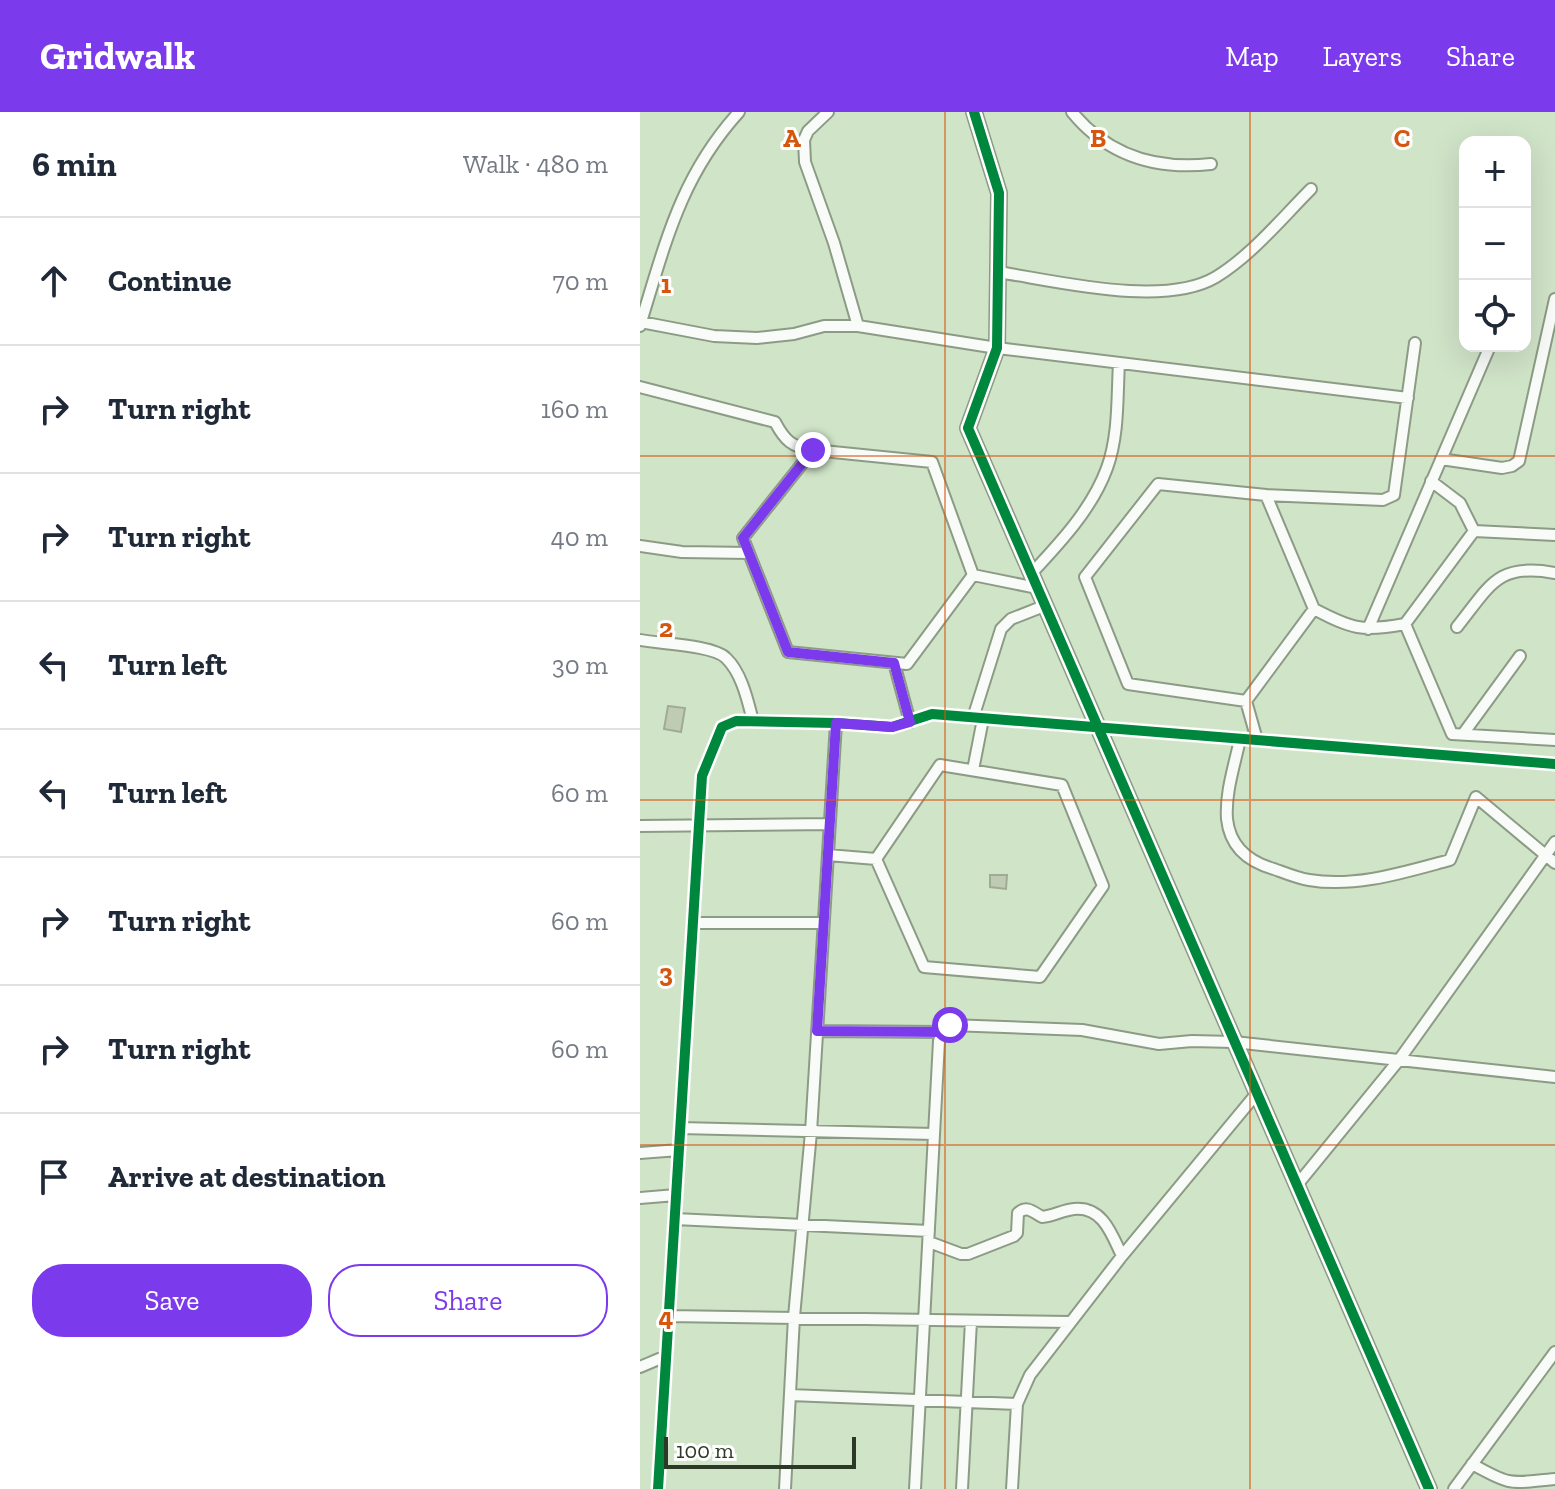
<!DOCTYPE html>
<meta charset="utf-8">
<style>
:root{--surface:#fff;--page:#f6f6f7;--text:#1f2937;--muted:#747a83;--line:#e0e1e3;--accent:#7c3aed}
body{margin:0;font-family:"Zilla Slab",serif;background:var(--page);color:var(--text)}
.controls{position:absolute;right:24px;top:24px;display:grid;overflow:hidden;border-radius:16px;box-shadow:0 8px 32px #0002}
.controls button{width:72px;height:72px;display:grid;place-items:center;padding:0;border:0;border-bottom:2px solid var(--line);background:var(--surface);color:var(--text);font:40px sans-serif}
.scale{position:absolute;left:24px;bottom:20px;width:192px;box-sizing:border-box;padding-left:8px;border:4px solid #2b3926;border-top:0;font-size:22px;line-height:28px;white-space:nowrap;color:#2b3926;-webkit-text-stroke:6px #fff;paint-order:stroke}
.stop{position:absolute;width:24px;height:24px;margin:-18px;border:6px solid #7c3aed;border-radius:50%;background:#fff}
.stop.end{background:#7c3aed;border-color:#fff;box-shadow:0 2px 8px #0008}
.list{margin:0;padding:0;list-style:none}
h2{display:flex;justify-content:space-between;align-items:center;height:104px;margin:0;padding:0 32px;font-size:34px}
h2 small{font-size:26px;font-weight:400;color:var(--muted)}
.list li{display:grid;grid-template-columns:52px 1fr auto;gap:24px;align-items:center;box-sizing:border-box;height:128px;padding:0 32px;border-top:2px solid var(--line)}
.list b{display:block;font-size:30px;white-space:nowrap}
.list em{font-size:26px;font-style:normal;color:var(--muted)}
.actions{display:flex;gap:16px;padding:24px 32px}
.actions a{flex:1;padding:18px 0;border:2px solid var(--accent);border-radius:32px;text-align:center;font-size:28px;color:var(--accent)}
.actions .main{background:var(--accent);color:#fff}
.icon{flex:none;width:44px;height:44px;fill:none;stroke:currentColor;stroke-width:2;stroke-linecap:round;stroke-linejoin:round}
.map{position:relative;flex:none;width:915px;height:1377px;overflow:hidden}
header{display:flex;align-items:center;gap:48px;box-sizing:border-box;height:112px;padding:0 40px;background:var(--accent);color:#fff}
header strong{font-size:38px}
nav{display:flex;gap:44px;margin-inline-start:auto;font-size:28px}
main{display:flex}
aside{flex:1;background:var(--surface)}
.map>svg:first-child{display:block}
.building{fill:#bfcbb2;stroke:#a0ab94;stroke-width:2}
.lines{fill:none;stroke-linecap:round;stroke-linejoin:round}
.street-casing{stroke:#8c9b85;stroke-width:14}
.secondary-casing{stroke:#8c9b85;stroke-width:18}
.street{stroke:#f8fbf7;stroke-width:10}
.secondary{stroke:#f1f2f0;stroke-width:14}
.cycleway-casing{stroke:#fff;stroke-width:15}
.cycleway{stroke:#00873e;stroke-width:10}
.route{stroke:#7c3aed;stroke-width:10}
.grid{fill:none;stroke:#d5560f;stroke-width:2;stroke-opacity:0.55}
.grid-label{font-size:26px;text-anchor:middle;font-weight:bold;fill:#d5560f;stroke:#fff;stroke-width:6;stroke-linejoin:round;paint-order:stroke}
</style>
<header>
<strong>Gridwalk</strong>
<nav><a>Map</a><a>Layers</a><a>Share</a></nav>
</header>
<main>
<aside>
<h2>6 min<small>Walk · 480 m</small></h2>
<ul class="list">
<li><svg class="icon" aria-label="ahead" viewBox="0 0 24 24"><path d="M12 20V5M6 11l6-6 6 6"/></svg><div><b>Continue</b></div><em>70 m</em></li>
<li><svg class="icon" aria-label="right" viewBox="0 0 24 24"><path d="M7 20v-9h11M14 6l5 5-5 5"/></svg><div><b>Turn right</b></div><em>160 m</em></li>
<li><svg class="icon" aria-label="right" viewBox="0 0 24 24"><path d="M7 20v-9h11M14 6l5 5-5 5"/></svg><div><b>Turn right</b></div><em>40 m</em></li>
<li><svg class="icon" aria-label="left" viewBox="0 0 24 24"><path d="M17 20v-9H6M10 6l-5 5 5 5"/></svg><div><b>Turn left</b></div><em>30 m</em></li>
<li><svg class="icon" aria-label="left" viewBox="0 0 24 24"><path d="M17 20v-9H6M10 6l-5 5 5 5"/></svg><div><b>Turn left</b></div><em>60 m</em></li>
<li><svg class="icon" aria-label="right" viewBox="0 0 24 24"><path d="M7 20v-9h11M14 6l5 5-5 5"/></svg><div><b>Turn right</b></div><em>60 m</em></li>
<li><svg class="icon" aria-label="right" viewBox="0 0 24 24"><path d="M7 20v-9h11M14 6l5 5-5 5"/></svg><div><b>Turn right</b></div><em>60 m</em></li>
<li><svg class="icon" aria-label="arrive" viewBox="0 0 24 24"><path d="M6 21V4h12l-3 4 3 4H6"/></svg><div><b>Arrive at destination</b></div></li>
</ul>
<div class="actions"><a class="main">Save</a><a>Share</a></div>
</aside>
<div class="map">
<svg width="915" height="1377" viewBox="0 0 915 1377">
<rect width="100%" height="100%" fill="#d0e4c8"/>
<path class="building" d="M28 594 45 596 41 620 24 617Z
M350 763H367L366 777 350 775Z"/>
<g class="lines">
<defs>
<path id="street" d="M188 0 168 19 164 28 165 50 194 131 218 214
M432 0C468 44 516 58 571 52
M358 160C417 169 524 196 576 165 612 143 642 106 671 77
M1 210C26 129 41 64 99 0
M0 214 1 210 74 224 117 226 154 222 184 214H218L357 236 768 286
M0 275 135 310C145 329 152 335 173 338
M173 338 292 350 333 463 267 552 148 540 103 426Z
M801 347 862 356 872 354 879 349 915 187
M791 369 820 391 834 419
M518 372 626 383 674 497 606 589 488 572 445 465Z
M626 383 743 388 754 383 775 231
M0 434 42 440 109 441
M391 462C420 431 452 397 467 356 479 323 477 285 479 251
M333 463 397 476
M674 497C712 517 722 520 765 512
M817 515C850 474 857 450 915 461
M728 517 850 234
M0 528C20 532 73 533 86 546 102 561 108 590 113 609
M254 551 270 610
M606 589 617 628
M333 606 361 517 371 507 404 494
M812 622 765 512 834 419 915 423
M812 622 915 628
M823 622 880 544
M600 627C595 652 585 680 587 707 590 735 609 750 634 757 645 761 657 766 669 768 716 776 765 760 810 748L836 685 915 751
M300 653 422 673 463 774 400 865 284 855 236 747Z
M333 658 343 607
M0 714 190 712
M188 743 236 747
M53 811H184
M177 919 302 920
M40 1016 294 1022
M0 1041 39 1038
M657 1073 759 948 915 730
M0 1086 36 1083
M35 1107 289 1119
M289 1130 321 1142H328L374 1124 377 1121 378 1101C387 1093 393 1100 402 1105 413 1104 423 1098 434 1097 463 1094 472 1123 482 1144
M28 1204 430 1210
M0 1255 26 1244
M150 1283 377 1292
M832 1352C873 1375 870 1371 915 1367
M18 1377 62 664 82 615 96 609 196 611 252 615 292 602 915 652
M145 1377 154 1205 171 1020 196 611
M275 1377 299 929 302 920 310 913 442 918 519 932 552 929 594 930 915 965
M322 1377 331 1209
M372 1377 377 1292 390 1263 482 1144 617 981
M814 1377 915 1240"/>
<path id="secondary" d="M334 0 359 81 357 236 328 316 789 1377"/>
</defs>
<use href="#street" class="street-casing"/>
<use href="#secondary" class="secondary-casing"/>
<use href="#street" class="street"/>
<use href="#secondary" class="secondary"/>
<defs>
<path id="cycleway" d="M334 0 359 81 357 236 328 316 789 1377
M18 1377 62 664 82 615 96 609 196 611 252 615 292 602 915 652"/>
</defs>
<use href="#cycleway" class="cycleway-casing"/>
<use href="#cycleway" class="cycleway"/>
</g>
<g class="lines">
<path class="route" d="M173 338 103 426 148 540 254 551 270 610 252 615 196 611 177 919 302 920 310 913"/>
</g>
<path class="grid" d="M305 0V1377M610 0V1377M0 344H915M0 688H915M0 1033H915"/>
<g class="grid-label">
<text x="152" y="35">A</text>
<text x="458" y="35">B</text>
<text x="762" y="35">C</text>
<text x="26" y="181">1</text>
<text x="26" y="525">2</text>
<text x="26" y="870">3</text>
<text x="26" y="1214">4</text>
</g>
</svg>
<div class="controls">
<button>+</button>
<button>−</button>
<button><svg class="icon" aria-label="locate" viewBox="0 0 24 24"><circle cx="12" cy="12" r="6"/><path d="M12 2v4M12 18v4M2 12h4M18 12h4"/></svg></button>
</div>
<div class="scale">100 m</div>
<div class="stop" style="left:310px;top:913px"></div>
<div class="stop end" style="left:173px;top:338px"></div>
</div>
</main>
